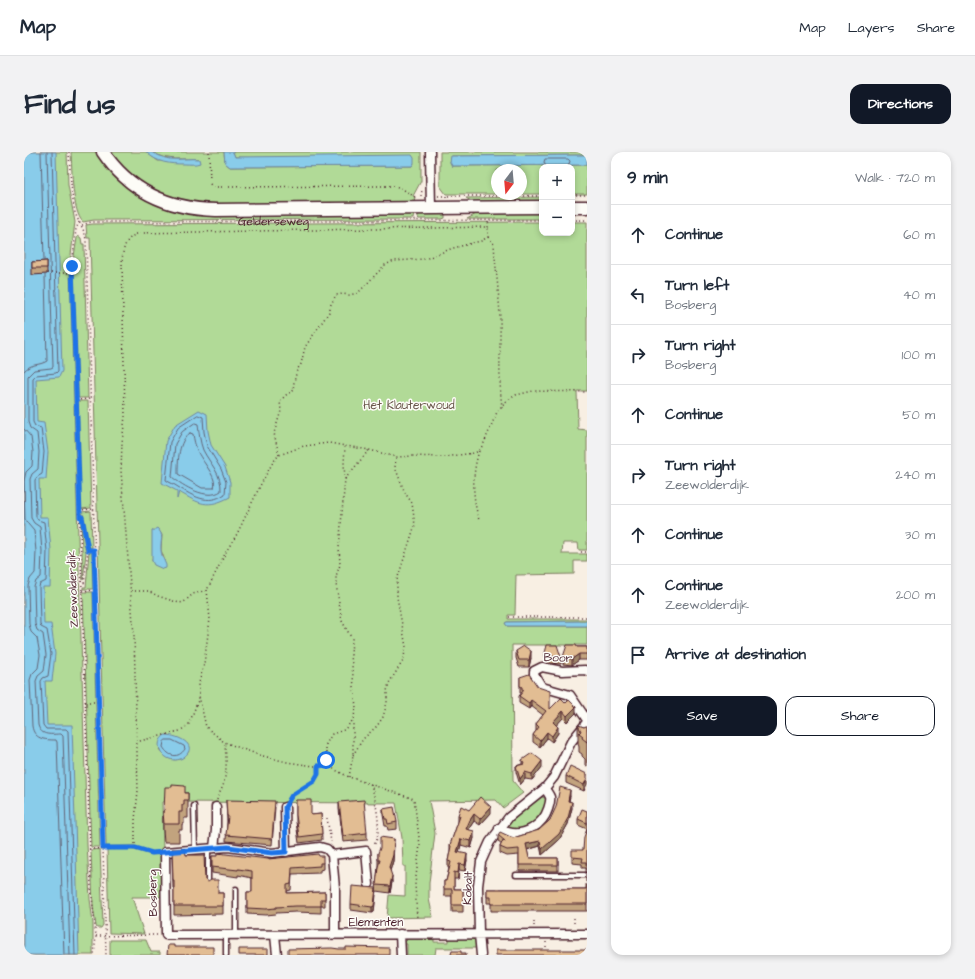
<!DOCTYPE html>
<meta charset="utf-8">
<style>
:root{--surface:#fff;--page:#f2f2f3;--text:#1f2937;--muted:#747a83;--line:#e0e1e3;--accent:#111827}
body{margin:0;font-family:"Architects Daughter",sans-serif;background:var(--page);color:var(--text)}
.controls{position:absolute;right:12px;top:12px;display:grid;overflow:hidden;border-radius:8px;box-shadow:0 2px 6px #0003}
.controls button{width:36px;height:36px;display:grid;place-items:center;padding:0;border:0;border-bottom:1px solid var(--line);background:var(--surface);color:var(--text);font:20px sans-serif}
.compass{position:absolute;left:467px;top:12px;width:36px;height:36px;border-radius:50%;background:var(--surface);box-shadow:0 2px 6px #0003;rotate:196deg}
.stop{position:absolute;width:12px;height:12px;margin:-9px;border:3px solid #1a73e8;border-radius:50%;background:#fff}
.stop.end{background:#1a73e8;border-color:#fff;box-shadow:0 1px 4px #0008}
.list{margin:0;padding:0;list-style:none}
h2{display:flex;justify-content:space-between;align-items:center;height:52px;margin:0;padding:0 16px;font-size:17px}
h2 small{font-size:13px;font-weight:400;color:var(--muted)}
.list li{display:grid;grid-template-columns:26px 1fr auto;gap:12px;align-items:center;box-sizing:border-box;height:60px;padding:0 16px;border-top:1px solid var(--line)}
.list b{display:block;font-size:15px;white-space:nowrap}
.list p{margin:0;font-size:13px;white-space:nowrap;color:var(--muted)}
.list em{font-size:13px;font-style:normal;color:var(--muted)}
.actions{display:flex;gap:8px;padding:12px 16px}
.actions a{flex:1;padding:9px 0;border:1px solid var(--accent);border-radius:12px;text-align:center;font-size:14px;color:var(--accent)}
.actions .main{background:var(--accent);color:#fff}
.icon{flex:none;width:22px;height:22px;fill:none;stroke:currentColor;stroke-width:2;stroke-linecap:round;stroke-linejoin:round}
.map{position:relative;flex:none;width:563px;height:803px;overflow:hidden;border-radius:12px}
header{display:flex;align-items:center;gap:24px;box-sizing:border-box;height:56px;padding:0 20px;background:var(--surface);border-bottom:1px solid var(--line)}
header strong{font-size:19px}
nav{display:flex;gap:22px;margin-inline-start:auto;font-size:14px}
.intro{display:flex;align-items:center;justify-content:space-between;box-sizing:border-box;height:96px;padding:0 24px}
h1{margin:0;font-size:28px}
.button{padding:10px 18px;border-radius:12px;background:var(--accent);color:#fff;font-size:14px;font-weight:700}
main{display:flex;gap:24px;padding:0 24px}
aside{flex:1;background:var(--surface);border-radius:12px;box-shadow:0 2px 6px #0003}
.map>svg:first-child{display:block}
.green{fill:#b1da97;stroke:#7e7c61;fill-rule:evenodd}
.water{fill:#89ccea;stroke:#70879e}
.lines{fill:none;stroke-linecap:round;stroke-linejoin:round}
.shore{stroke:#636477;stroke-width:1}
.lane-casing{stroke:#4a1f2b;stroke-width:7}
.street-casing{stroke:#4a1f2b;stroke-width:11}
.secondary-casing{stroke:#4a1f2b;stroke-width:15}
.path{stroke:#4a1f2b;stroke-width:1.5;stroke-dasharray:1 3;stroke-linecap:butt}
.lane{stroke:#fdfcf7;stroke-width:4}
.street{stroke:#fdfcf7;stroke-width:8}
.secondary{stroke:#fdfcf7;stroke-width:12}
.wall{fill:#c2a37e;stroke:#4a1f2b}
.shaded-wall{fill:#9e8467;stroke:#4a1f2b}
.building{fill:#e2bd93;stroke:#4a1f2b}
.route{stroke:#1a73e8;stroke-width:5}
.labels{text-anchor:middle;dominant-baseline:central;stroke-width:3;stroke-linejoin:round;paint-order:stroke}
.street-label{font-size:12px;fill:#4a1f2b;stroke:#fdfcf7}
.park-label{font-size:12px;fill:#69574b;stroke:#fdfcf7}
</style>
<header>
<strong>Map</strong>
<nav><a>Map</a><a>Layers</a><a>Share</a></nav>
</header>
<div class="intro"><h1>Find us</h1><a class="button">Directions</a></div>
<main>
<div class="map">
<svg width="563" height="803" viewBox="0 0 563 803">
<rect width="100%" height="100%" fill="#f8efe3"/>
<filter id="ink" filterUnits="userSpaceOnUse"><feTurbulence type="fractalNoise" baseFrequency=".025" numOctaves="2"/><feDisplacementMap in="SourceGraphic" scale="8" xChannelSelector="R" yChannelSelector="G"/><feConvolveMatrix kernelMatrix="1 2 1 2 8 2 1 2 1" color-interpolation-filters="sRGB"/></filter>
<g filter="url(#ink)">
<path class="green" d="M0 0H43L44 33 51 70 46 111 63 692 66 747 69 771V803H0Z
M47 0H73L78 7 137 53 390 61 389 67 70 68 59 70C48 60 48 16 47 0Z
M85 0H122L134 9 175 7C159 6 144 10 129 0H200L201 11 206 15 388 14 390 11 211 5 209 0H397V29L389 44 391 45 390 52 173 53 136 44 106 25Z
M416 0H563V3L428 4 426 10 428 14 563 13V42H548V15H518V42H422L416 34ZM473 18H497V42H473Z
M518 45V52H452L442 46Z
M518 60V67H443L454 61Z
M394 61H421V66L418 67H395L394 66Z
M518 70V81H548V70H563V239H553L554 277 563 278V398H555L554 391H539L538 402H563V409H550V422L492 423 491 463H484V467H563V469L483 470 481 471 483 474H563V493H488L489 629 499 641 479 656 472 648 405 649 411 681 405 731V747L409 765 363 766 365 743 381 744V714H379L378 686 372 651 138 650 139 700H128L110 694 82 695 66 86H63L62 73 69 72ZM133 376 138 383 137 398 141 409H128ZM135 597 165 599C155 612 144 610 135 597Z
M54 84 57 86 58 92H60L64 246H54L49 110 53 86Z
M54 249H64L67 356 57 357Z
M67 359 68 396H65L59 362H57V360Z
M57 368 62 400 59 428Z
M65 400H68L69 437H59V435H62Z
M59 440H69L76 695H67Z
M518 645 523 647C521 667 502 682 483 676L482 673 491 665Z
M76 697 79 773 77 776H73L72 774 69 755 67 698Z
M83 697H108L128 702H139L141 745H108L120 782 85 781Z
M385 786H410V790H425V786H445L451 788 452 796H412L411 803H383V792H379Z
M86 788H122L127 800H136V803H86Z"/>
<path class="water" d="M0 0H32L38 219 35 225 12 227 13 270 20 271 24 300 22 327H15L16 365H24L27 398 26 435H19L20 472H27L31 502 28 529H21L23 573H48L53 733 55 803H0Z
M122 0C131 0 137 6 146 7 156 8 166 6 175 7L176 11C171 13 166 12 160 12 146 12 133 11 122 0Z
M200 0H209L211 5 388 3 390 6V11L388 14 206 15 201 11Z
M563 3V13L428 14 426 10 427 4Z
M175 258 183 262 184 279 187 293 201 315 206 330V345C183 357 176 352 155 340L153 347V339L138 331 142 289 151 273Z
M133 376C141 383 136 389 137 398 137 403 140 408 142 413V416L139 417 130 413 128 409V379Z
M563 469V474H483L481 471 483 470Z
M141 583C152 583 176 592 160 605 145 616 125 594 141 583Z"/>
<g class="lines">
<path class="shore" d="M17 0 20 108
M23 0 29 215 27 216 10 218 4 224V270L6 276 13 281 15 300 14 317 8 322 6 327 7 366 10 371 16 375 18 399 17 425 12 429 10 435 11 472 13 478 19 482 22 503 20 519 14 524 12 529 14 573C17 585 28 582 37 582L39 584 46 803
M28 0 34 219 32 221 12 223 9 226V270L11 274 17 276 20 300 18 322 13 325 11 328 12 365 14 368 20 370 23 399 22 429 16 432 15 435 16 472 17 475 23 478 27 502 24 524 19 526 17 529 19 573 22 577H42L44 579 51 803
M522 15 520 10 521 7H544L546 9 544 15
M0 219C7 211 15 214 23 209L21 123
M174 263 179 265 180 280 183 294 197 317 202 330 201 342C184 354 169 344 154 335 150 332 146 331 142 328L146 290 154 276Z
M171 271 174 272C175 281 176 290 179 298 186 312 198 322 197 339 183 349 159 334 148 325L151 292 158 280Z
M0 277 7 285 9 300 8 314 2 320 0 329 1 367 4 372 10 379 12 399 11 421 6 427 4 434 5 472 7 480 13 486 16 503 14 516 8 522 6 528 8 574C10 587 20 588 32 588L33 590 40 803
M166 281 169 282C170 288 171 293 173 298 177 309 194 325 190 336H178L154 322C154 309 154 289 166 281Z
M142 588H148L160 594 161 597C154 607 145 605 139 595L140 590Z"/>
<defs>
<path id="lane" d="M170 654 171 697
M184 697V734
M492 723H563
M212 783V737
M202 803V783"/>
<path id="street" d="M406 0 407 57
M563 519 561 518 538 519 518 515 510 519V522L518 535 546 543 563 568
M261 655 262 700
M475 676C478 677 481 679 484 680 500 685 519 673 524 657 525 654 527 649 526 645 525 642 522 639 521 636
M190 696 192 678V655
M308 703 342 699 345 732
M311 782V736L308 703 303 697 296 695 248 701 204 695 141 700 142 783 563 782
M376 782 377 803
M251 783 253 803
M457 803 455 782 454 734 457 710 466 690 485 665 521 636 530 625 547 590 563 570"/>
<path id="secondary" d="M79 0C106 40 145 57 192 58L518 55
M548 55H563"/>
</defs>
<use href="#lane" class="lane-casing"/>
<use href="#street" class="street-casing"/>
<use href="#secondary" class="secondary-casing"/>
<g class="path">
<path d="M45 0C46 20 47 40 51 60 54 71 61 76 62 89L82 803"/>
<path d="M185 0 186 32 190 35 371 34 377 36 391 45"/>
<path d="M548 43H563"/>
<path d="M397 44 398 38"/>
<path d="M414 44H422"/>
<path d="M422 46V44H518"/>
<path d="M548 68H563"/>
<path d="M55 70 52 77 48 114 67 734 72 784 70 803"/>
<path id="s1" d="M58 73 67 70 518 68"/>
<path d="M464 85 470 92C472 123 477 154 476 184 476 208 475 231 478 255"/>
<path d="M23 121H47"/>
<path d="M52 248 66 247"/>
<path d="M455 299C448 322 448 344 455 368"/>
<path d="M255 303 250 281 257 259 256 249 262 243 269 239 270 230 273 218 277 212 281 195 305 160 307 152 312 143 319 142 325 143 334 141 361 113 370 109 401 107 429 96 457 89 464 85V75"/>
<path d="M321 327 345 298"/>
<path d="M55 358 69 357"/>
<path d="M56 365H58L64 398 60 432H58"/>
<path d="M557 400H563"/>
<path d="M183 438 186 467 180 512 175 531V544L182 575 200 590 235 603 263 610 290 614 302 613V592L308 582 320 578 329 568 332 556 327 503 328 487 318 469 312 432V424L316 413 315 396 321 327 320 312 321 294"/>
<path d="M58 439 71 438"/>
<path d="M107 439H124L134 444 155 451 160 450 169 442 183 438 203 398 213 382 237 332 249 310 255 303 280 294 305 291 345 298 372 305 388 304 420 305 450 301 455 299 460 291 473 260 481 250 492 243 509 239 563 240"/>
<path d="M485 465H563"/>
<path d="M61 550H75"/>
<path d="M112 590 156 579 165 572 175 546"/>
<path d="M329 603 339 587 353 574 359 565 363 551V539L365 531 379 509 382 495 373 445V428L391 373 388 351 381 341 371 315 372 305"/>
<path d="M302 613 325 625 390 647 396 693 391 732 393 767"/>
<path d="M325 625 329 603V569"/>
<path d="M347 632C351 647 360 682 349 694"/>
<path d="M265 647C275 632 296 637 294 614"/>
<path d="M193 648C194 643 197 639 199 634 203 620 203 604 200 590"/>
<path d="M303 666 307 690"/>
<path d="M111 696V668L114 639 110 483 97 319 98 291 101 264 98 110C99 96 101 86 115 81L464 75V69"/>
<path d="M65 697 107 696 128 701H133"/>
<path d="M550 766V774"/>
<path d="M510 774V766"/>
<path d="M72 784 134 783"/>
<path d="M522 790V798"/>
</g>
<use href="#lane" class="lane"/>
<use href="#street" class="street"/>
<use href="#secondary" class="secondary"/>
</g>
<path class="wall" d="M23 109V122L8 123V110Z
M553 495H563V508H555L548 513 539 512V505Z
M492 499 507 506 505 515H495L492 506Z
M521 501 537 505V512L524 511 521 508Z
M496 525 526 557 552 561 543 570 539 566 532 573 534 581 528 590 523 586 516 595 509 590V583L512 579V572L519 563 507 554 505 557 495 551V544L498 541H496Z
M554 573 560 575 563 574V614L561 613V607L558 604V602L555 600V595L554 591Z
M498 608 518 615 508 628 501 627 496 633 492 620V614L498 612Z
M563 622 560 639 542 631V624Z
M161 641H164V666H160V672H158V678H155V690H140L139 677V659H140Z
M546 644 545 649 548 656 544 672 535 688 518 703 516 694 503 698 505 706H534V719H495V703L483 704 476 701V695L477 691 474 689V683L489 686 515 678 526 668Z
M202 648 251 655 248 693 202 689 203 670Z
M272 648 287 663 297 662 298 688 275 691 272 670Z
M315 650 343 681V688L319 690 315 657Z
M359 657 373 670V677L364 678 363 674H361L359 663Z
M445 658 467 661 456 673 450 669 446 675 445 678 450 686 447 696 437 693 435 700 443 708 441 719 435 718 434 727H430V737H439V760H428V744H420V729H422L425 716H424V709L426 699V693L434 670V663Z
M563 659V677L554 673V667Z
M563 677V730H562V720H563H562V716H558V712L548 711V705L559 698Z
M370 693 369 709 366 719 368 730 366 741 352 739 354 713V701Z
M162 703 181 728 194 741H199V762L150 763V736H149L148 705Z
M188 704 244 707 295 704 299 711V717L296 718V721L268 722 267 738 263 739V741L301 740V754H297V761L272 760 252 761V762L242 763 223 762V740H228V726L214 723V725L188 721Z
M563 733V759H467V751H463V737H562Z
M352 743 350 760 348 761 327 758V752Z"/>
<path class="shaded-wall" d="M507 499V506L505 515V508Z
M555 502V508L548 513V507Z
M507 548V554L505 557V551Z
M552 555V561L543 570V564Z
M539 559V566L529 577V570Z
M534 575V581L528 590V584Z
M523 580V586L516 595V589Z
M518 609V615L508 628V622Z
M501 620V627L496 633V627Z
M563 626V632L560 639V633Z
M546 638V644L544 655V649Z
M548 650V656L544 672 535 688 518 703V697Z
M467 655V661L456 673V667Z
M450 662V669L446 675 442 684V677L446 668Z
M450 679V686L447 696V689Z
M370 687 369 709 365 722V715Z
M437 687V693L433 706V700Z
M516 689V694L502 698V692Z
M443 702V708L441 719V713Z
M435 712V718L434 727V721Z
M368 724V730L366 741V734Z
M352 736 350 760 348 761V755Z"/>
<path class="building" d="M23 109V116H8V110Z
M523 493H533L537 505 524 504 521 501Z
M543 493H552L553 495H563V502H555L548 507 539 505Z
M500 494 507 499 505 508H495L492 499Z
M505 522 514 535 526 539V557L537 546 542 551 545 548 552 555 543 564 539 559 529 570 534 575 528 584 523 580 516 589 509 583 515 575 512 572 522 559 507 548 505 551 495 544 500 538 498 537V535L496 534V525Z
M554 573 560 575 562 574H563V590L558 586 559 584 555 581 557 579Z
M508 601 518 609 508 622 501 620 496 627 492 614 500 612 498 608Z
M546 614 563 622V626L560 633 542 624Z
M148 633 161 634V641H164V648H160V653H158V660H155V672H140L139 659H140L141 635H148Z
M536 635 546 638 544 649 548 650 544 666 535 682 518 697 516 689 502 692 505 706H534V713H495V697L483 698 476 695 479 688 482 690 474 683 476 680 489 686 515 678 526 668 532 655Z
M456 645 467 655 456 667 450 662 446 668 442 677 450 679 447 689 437 687 433 700 443 702 441 713 435 712 434 721 430 720V737H439V753H428V737H420V729H422L427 710 424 709 427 694 426 693 436 664 434 663 437 654 445 658Z
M202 648 251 649 248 687 202 683 204 664H203Z
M272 648H287V663L297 662 298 682 275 685 272 663Z
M340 648 343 681 319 684 315 650Z
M370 655 373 670 364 672 363 667H361L359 657Z
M558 657 563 659V671L554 667Z
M563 677V714L562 713V710H558L559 706 548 705V698H559L560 685Z
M356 685 370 687 369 703 365 715 368 724 366 734 352 733 354 715 356 708H354V701L356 696Z
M148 697H161L162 703H180L181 728 184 730 187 728H194V741H199V754H150V728H149Z
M193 701 244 707 294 702 295 704H299V711H296V714L268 716 267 732 263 733V741L301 740V747H297V754H272L252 755V756L242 757 223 756V740H228V719L214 717V718L188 715V704H193Z
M562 732 563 733V752H467V745H463V737H562Z
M328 734 352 736 350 754 348 755 327 752Z
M144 793H150V795H189V803H143Z
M322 795 365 796V803H264V797L308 796 315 797H322Z
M215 797H244V803H215Z
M472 798H563V803H472Z
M428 799H437V801H442V803H427V802Z"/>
</g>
<g class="lines" filter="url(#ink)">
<path class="route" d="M48 114 56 365H58L64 398H70L79 696H111L128 701 204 695 248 701 262 700 261 655 268 643 290 629 294 622V614L302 613V608"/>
</g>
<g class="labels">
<g class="street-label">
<text stroke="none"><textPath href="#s1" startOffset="192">Gelderseweg</textPath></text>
<text transform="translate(49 437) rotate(-92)">Zeewolderdijk</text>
<text transform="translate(534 506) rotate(2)">Boor</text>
<text transform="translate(444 736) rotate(-88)">Kobalt</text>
<text transform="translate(129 741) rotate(-91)">Bosberg</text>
<text x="352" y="770">Elementen</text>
</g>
<g class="park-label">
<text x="385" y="253">Het Klauterwoud</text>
</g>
</g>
</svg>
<div class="controls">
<button>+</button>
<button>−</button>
</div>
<svg class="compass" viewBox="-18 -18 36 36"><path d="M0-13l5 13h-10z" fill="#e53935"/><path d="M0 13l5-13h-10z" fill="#747a83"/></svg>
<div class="stop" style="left:302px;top:608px"></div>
<div class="stop end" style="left:48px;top:114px"></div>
</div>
<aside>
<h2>9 min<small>Walk · 720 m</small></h2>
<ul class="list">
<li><svg class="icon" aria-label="ahead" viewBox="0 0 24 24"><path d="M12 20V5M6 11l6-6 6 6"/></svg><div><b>Continue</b></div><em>60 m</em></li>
<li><svg class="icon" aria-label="left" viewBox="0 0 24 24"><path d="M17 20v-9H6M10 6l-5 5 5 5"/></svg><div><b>Turn left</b><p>Bosberg</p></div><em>40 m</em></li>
<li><svg class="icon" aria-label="right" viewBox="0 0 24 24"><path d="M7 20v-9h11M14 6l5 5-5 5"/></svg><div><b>Turn right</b><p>Bosberg</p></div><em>100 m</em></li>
<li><svg class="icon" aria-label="ahead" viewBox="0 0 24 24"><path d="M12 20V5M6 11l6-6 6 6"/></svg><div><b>Continue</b></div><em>50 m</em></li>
<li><svg class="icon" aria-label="right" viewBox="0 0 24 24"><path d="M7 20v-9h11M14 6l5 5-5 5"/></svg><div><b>Turn right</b><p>Zeewolderdijk</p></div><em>240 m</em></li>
<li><svg class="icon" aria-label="ahead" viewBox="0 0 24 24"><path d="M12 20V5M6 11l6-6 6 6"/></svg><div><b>Continue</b></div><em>30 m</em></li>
<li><svg class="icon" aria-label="ahead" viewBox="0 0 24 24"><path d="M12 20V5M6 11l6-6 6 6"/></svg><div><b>Continue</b><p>Zeewolderdijk</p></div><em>200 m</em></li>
<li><svg class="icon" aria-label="arrive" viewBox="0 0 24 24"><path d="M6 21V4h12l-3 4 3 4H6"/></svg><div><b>Arrive at destination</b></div></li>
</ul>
<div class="actions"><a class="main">Save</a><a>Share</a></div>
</aside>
</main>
